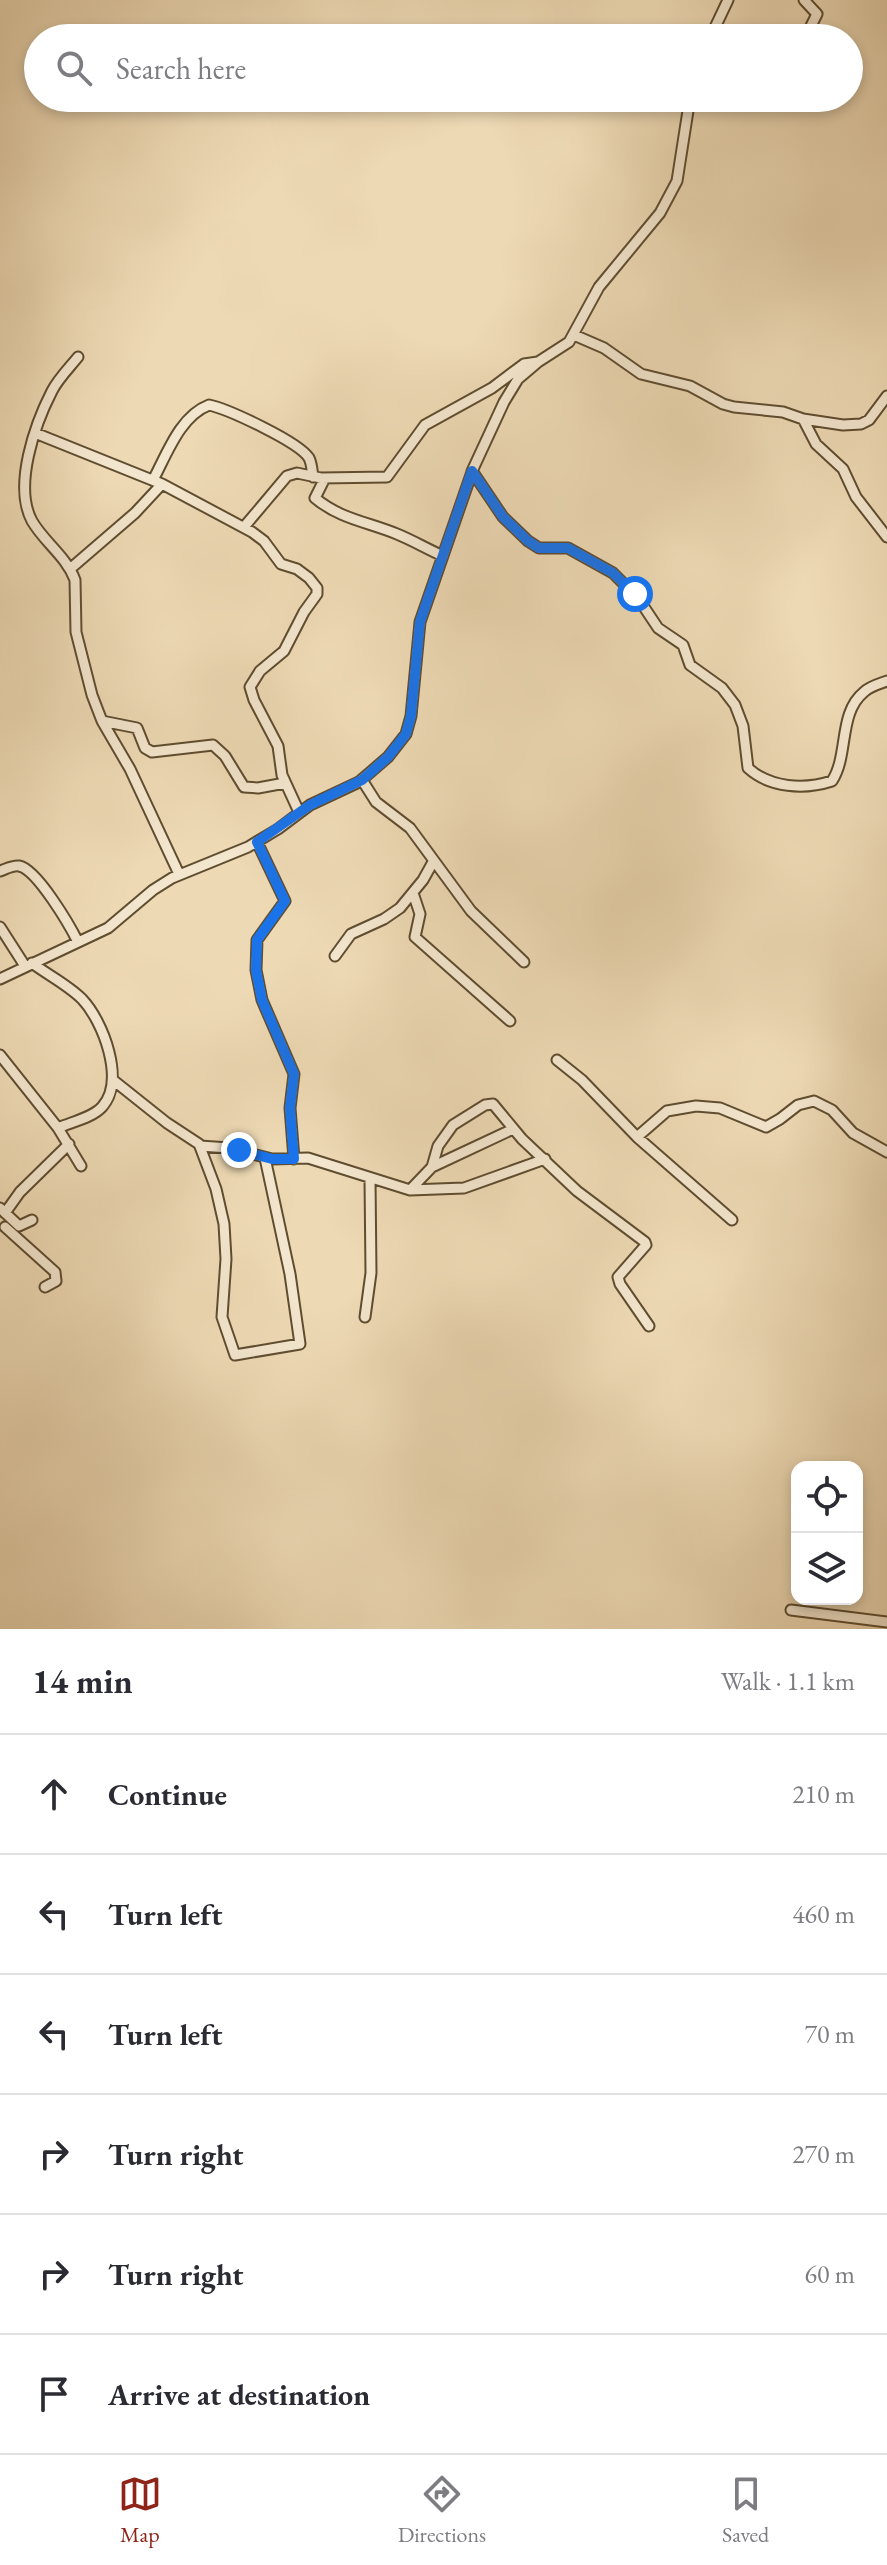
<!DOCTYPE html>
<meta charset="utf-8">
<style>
:root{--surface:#fff;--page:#f2f2f3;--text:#2b2b33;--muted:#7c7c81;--line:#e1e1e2;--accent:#8f2418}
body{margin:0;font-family:"EB Garamond",serif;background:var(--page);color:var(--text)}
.controls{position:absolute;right:24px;bottom:24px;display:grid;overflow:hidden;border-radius:16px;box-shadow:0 4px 12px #0003}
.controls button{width:72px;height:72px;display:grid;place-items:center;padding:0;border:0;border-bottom:2px solid var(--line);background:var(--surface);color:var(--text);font:40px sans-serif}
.stop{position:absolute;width:24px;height:24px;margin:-18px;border:6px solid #1a73e8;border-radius:50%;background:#fff}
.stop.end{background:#1a73e8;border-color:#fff;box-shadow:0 2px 8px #0008}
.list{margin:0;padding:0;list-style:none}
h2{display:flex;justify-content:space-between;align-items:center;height:104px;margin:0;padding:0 32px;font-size:34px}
h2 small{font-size:26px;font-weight:400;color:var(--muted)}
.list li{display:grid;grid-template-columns:52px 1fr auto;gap:24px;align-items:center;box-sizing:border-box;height:120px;padding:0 32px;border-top:2px solid var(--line)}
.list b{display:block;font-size:30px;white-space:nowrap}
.list em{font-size:26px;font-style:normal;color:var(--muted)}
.icon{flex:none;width:44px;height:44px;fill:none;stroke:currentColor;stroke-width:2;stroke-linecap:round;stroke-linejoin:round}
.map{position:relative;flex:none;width:887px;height:1629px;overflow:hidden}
.search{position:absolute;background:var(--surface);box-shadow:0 4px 12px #0003;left:24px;right:24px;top:24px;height:88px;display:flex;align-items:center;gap:20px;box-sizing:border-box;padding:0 28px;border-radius:44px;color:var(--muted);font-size:30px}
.sheet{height:824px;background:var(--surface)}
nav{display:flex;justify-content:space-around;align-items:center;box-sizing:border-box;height:112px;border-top:2px solid var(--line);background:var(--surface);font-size:22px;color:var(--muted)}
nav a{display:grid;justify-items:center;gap:4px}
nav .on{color:var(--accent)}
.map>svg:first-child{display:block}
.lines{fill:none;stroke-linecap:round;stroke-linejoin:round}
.minor-casing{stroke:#5f4d30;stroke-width:13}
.minor{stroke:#f3e6ce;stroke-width:9}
.route{stroke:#1a73e8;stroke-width:10}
</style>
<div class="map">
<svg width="887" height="1629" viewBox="0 0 887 1629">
<rect width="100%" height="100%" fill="#edd9b4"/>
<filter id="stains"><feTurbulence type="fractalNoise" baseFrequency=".0025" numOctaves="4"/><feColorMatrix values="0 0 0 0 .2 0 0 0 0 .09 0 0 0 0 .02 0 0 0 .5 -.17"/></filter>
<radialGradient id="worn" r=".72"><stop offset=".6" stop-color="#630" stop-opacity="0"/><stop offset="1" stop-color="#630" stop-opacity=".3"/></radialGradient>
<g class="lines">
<defs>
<path id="minor" d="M804 0 817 14 805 38
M710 38 728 0
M574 335 604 348 641 374 690 386 723 404 734 407 783 412 803 419 843 425 861 424 869 420 887 396
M78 357C69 368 58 379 52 391 35 424 13 486 32 521 44 542 66 556 75 580L76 632 92 695 102 721 130 769 179 874
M803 419 816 444 843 469 856 497 887 537
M35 433 162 484 252 532 264 541 281 564 297 569 309 578 317 588V594L304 612 284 651 260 671 250 687 254 700 278 746 282 775 299 812
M472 471 503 517 528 541 539 548H568L613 573 638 598 658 628 683 645 690 665 722 688 735 705 743 726 748 768C770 788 804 790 832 781 849 755 838 713 864 692 870 686 879 684 887 681
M325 478 315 498C340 519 368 522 397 534 412 540 427 549 443 556
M153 480C167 454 180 416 209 405 228 409 299 442 309 458 312 464 312 471 313 477
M244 527 287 476 297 473 321 478 387 477 425 425 492 388 524 364 538 362
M70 569 135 513 162 484
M102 721 137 728 145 748 152 752 213 745 225 756 244 787 258 788 285 783
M362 780 376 802 410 828 471 911 524 962
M257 842 285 901 257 940 256 970 262 1000 294 1074 290 1108 294 1159
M0 871C6 869 13 865 19 866 37 869 70 926 78 942
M413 893 420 914 415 937 510 1021
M0 927 25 966
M335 956 351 934 384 919 400 908 423 880 433 862
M32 963C48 975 68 985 82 999 103 1021 126 1081 102 1107 92 1118 71 1122 58 1128
M0 979 108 928 153 890 172 878 248 847 278 829 310 805 359 782 388 757 406 734 411 716 420 622 473 469 504 402 518 379 538 362 569 342 599 287 660 213 677 181 690 98
M0 1055 58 1128 81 1166
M557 1060 582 1080 637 1137 732 1220
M113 1080 167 1123 199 1144 216 1189 224 1224 226 1259 222 1317 235 1355 300 1344 290 1274 265 1158
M637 1137 667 1111 696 1106 720 1108 766 1127 780 1119 798 1105 814 1101 832 1110 853 1133 887 1152
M200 1146 229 1148 272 1159 308 1158 410 1190 464 1188 545 1159
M432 1167 513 1129
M410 1190 432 1167 438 1146 453 1125 485 1105 493 1104 522 1139 577 1191 645 1242 646 1245 618 1277 620 1284 649 1326
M0 1208 19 1226 32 1220
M5 1213 20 1192 69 1144
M5 1227 55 1272 56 1281 45 1287
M365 1317 371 1273 370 1179
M791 1610 887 1622"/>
</defs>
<use href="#minor" class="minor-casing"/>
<use href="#minor" class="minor"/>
</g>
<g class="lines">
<path class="route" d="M239 1150 272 1159H294L290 1108 294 1074 262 1000 256 970 257 940 285 901 257 842 310 805 362 780 388 757 406 734 411 716 420 622 472 471 503 517 528 541 539 548H568L613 573 635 594"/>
</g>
<rect width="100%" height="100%" filter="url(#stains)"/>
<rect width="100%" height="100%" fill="url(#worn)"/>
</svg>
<div class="controls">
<button><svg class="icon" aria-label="locate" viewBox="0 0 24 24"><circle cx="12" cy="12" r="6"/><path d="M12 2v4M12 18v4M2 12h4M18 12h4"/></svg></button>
<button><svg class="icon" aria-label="layers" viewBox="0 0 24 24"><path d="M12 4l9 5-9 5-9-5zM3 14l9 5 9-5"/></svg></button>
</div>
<div class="stop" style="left:635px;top:594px"></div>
<div class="stop end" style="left:239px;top:1150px"></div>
<div class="search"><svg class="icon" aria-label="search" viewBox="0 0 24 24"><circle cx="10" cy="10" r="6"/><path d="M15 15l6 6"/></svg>Search here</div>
</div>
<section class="sheet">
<h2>14 min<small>Walk · 1.1 km</small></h2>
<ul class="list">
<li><svg class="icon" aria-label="ahead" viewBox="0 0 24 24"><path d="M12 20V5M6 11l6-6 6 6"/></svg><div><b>Continue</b></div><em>210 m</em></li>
<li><svg class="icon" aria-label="left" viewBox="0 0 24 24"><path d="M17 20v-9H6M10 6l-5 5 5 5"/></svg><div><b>Turn left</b></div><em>460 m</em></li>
<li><svg class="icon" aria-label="left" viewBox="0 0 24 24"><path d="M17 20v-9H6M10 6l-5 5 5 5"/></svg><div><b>Turn left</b></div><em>70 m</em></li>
<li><svg class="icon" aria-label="right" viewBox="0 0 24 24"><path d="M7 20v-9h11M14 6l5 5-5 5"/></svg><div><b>Turn right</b></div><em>270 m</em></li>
<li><svg class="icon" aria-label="right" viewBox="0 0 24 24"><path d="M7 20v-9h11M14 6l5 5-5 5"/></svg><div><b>Turn right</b></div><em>60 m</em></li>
<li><svg class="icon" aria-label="arrive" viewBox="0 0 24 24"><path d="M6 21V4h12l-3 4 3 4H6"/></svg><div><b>Arrive at destination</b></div></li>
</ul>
</section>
<nav>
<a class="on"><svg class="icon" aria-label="map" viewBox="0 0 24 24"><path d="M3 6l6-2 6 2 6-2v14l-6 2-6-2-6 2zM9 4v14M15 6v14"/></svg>Map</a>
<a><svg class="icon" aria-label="directions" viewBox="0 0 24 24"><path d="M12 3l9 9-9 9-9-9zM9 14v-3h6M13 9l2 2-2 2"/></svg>Directions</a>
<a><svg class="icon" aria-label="saved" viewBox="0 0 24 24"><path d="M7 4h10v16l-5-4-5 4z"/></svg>Saved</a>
</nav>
